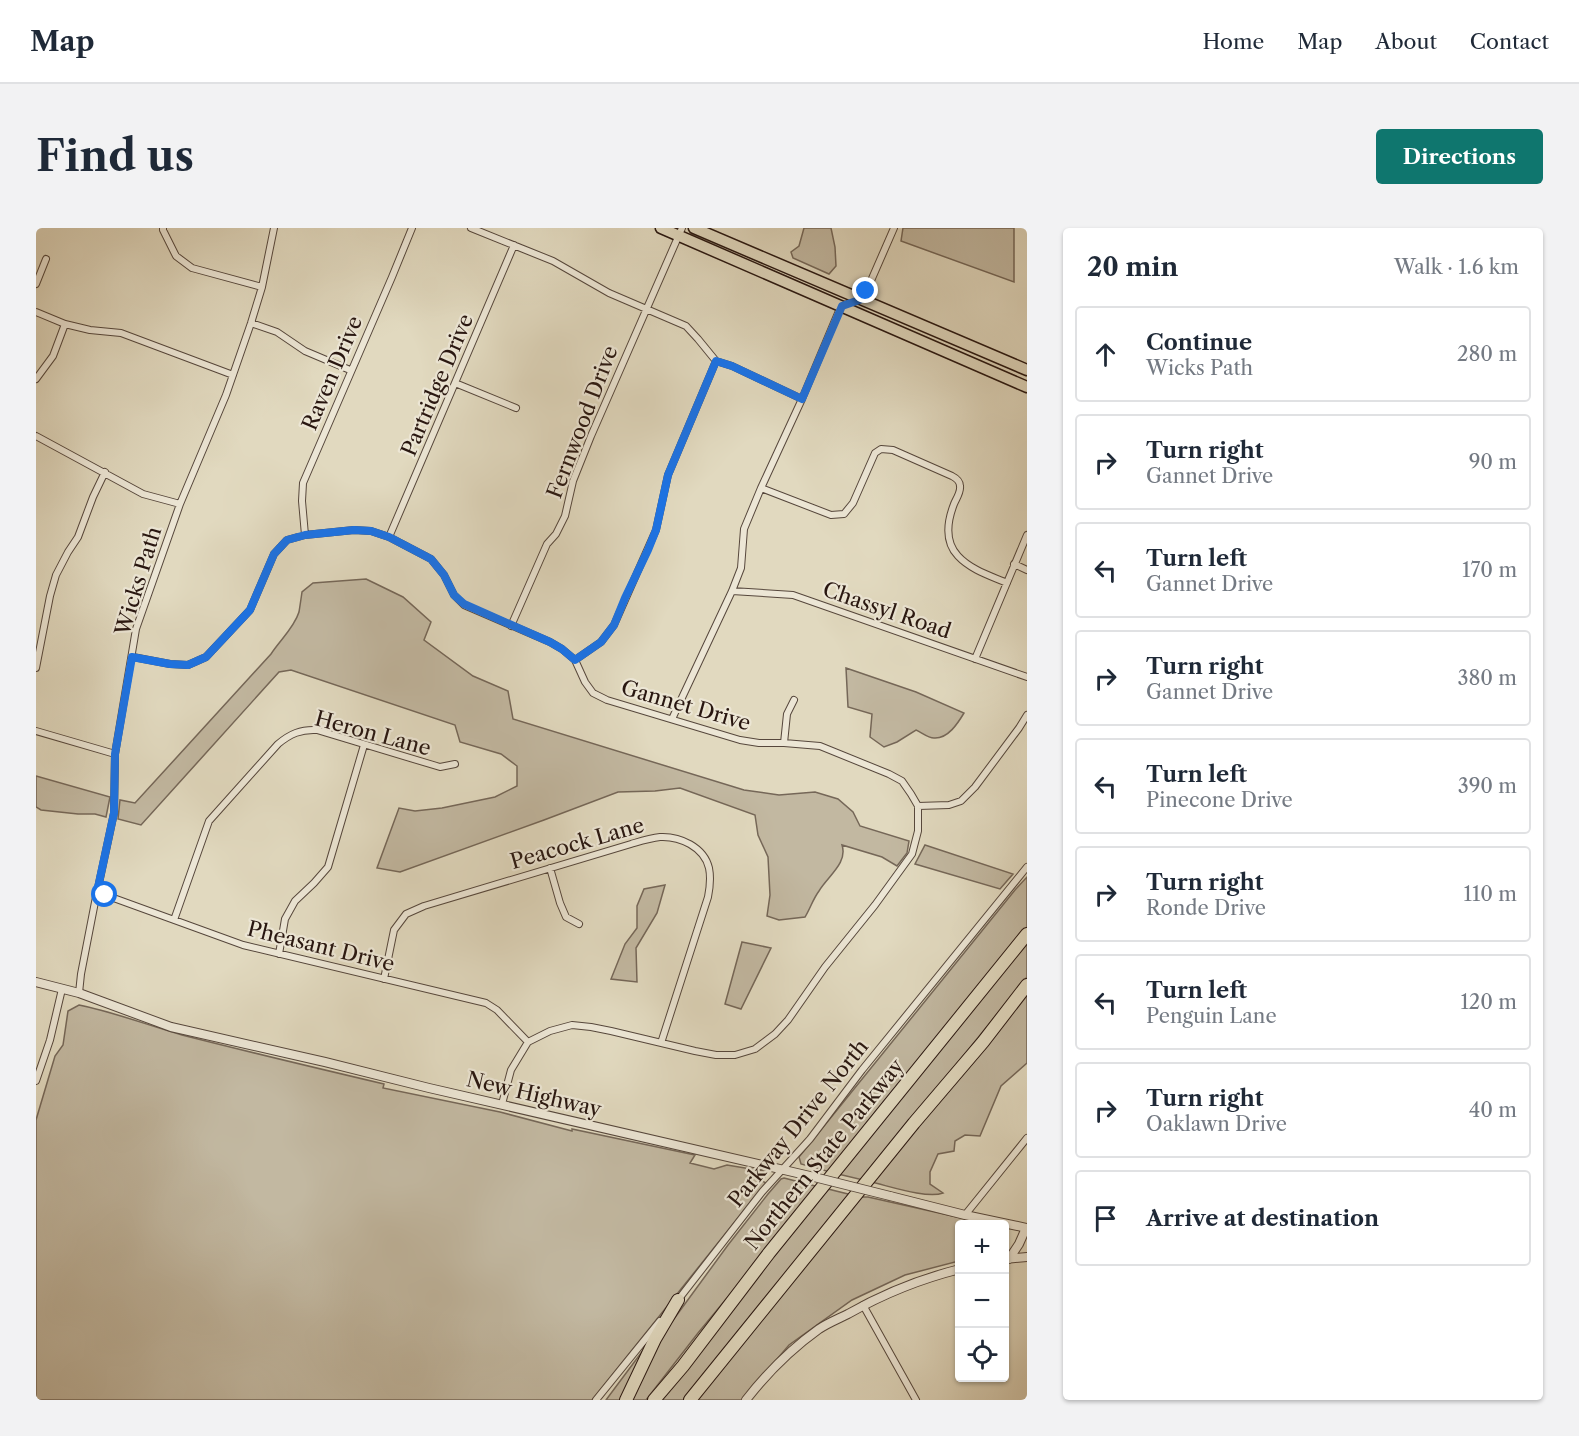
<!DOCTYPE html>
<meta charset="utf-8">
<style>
:root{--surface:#fff;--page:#f2f2f3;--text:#1f2937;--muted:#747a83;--line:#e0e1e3;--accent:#0f766e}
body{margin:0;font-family:"Libre Caslon Text",serif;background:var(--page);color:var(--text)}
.controls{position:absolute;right:18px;bottom:18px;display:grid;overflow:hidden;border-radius:6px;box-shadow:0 2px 4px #0004}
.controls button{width:54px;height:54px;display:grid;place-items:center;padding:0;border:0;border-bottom:2px solid var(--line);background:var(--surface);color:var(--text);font:30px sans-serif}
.stop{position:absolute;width:18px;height:18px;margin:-14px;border:4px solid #1a73e8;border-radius:50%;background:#fff}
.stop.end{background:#1a73e8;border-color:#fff;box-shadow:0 2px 6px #0008}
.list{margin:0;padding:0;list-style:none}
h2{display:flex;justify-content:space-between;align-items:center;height:78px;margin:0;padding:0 24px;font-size:26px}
h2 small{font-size:20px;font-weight:400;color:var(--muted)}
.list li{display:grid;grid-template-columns:39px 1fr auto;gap:18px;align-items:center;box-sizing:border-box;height:96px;margin:0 12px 12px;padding:0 12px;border:2px solid var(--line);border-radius:6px}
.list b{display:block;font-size:22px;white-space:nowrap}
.list p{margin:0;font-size:20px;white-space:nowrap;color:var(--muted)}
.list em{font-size:20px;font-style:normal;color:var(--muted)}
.icon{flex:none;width:33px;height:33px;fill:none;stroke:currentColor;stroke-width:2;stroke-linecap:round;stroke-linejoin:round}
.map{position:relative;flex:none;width:991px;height:1172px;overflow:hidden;border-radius:6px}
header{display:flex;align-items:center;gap:36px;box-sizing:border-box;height:84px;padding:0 30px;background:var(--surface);border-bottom:2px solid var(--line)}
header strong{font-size:28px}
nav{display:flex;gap:33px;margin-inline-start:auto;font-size:21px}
.intro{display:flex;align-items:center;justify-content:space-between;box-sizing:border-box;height:144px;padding:0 36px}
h1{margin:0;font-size:42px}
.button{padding:15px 27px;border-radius:6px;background:var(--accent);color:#fff;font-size:21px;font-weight:700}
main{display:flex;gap:36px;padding:0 36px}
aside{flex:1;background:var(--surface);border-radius:6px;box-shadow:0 2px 4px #0004}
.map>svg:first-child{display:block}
.green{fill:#c2b8a1;stroke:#756758;stroke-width:1.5}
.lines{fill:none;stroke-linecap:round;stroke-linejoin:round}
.minor-casing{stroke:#56473c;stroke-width:8}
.tertiary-casing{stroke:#56473c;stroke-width:10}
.primary-casing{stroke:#281610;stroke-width:13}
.motorway-casing{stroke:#281610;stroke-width:14}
.minor{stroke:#ece6d5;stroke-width:6}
.tertiary{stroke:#ece6d5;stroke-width:8}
.primary{stroke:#e1d9bf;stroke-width:10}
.motorway{stroke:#e1d9bf;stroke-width:12}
.tertiary-bridge-casing{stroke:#56473c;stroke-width:10;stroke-linecap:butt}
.tertiary-bridge{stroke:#ece6d5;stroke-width:8}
.route{stroke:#1a73e8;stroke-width:8}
.labels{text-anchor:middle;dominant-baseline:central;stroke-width:4.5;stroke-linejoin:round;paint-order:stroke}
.street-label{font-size:21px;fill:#281610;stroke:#ece6d5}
</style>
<header>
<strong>Map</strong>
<nav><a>Home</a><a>Map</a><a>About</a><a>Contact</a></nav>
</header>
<div class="intro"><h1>Find us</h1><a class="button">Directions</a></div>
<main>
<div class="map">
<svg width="991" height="1172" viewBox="0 0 991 1172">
<rect width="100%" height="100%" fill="#e1d9bf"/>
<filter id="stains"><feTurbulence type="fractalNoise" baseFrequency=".00333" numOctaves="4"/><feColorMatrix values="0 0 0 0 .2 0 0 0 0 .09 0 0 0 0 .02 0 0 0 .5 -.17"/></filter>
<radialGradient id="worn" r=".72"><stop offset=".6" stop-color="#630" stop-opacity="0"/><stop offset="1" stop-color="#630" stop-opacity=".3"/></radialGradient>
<path class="green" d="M768 0H795L799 19 800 38 793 46 757 30 755 24 763 18Z
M867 0H978V54L865 13Z
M330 351 367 369 395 394 388 412 437 448 472 463 477 491 708 562 743 567 779 564 802 571 817 584 824 598 873 613 871 625 861 638 846 629 806 617C812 635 792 648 783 663 777 671 774 681 769 689L743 692 731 688 734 667 732 629 722 607 719 587 644 560 619 563 582 564 508 592 364 644 341 640 363 580 379 583 406 580 459 569 481 558V538L465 526 424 514 419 497 255 442 243 444 105 597 82 591 84 572 99 575 235 426C244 412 258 400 263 384 264 378 265 371 266 364L277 355Z
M810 440 880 464 928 485C922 495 912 511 898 510 892 510 885 504 880 502L861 514 848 519 834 509 836 486 812 479Z
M0 548 74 569 70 589 59 586H42L5 582 0 579Z
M889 617 977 646 964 661 879 636Z
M991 649V699L794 944 765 936 763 929 979 662Z
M629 657 621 685 600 720 601 754 575 751 589 716 601 700V678L608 661Z
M991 712V749L827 952 802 946Z
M706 714 735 720 705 781 689 776Z
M991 763V835L965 858 944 908 929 907 919 913 918 923 902 926 894 944V956L907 965C891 971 853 958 835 954Z
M43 777C78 784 111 797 146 807 213 824 280 840 348 856L347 860 464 884 536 903V901L659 927 654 935 678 941 691 937 727 943 730 948 726 953 730 955 556 1172H0V892L19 828 27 817 32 783Z
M748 950 783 959 662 1105 610 1172H593L624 1110 692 1017 732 966 745 951Z
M792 961 816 967 650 1172H621Z
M824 969H832L952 996H924L923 1033 869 1047 816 1072 753 1117 706 1172H660Z
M611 1117 584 1172H570Z"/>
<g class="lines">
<defs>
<path id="minor" d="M127 0V2L140 28 156 40 226 59
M435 0 517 33 573 65 650 98 662 111 680 133 696 138 766 171
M0 56 10 31
M0 84 29 96 54 102 85 105 197 147
M215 95 241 104 269 123 314 142
M0 151 17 128 29 96
M419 155 480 180
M0 208 107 266 144 276
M725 260 795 287 808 286 817 275 839 225 845 221 857 222 916 248C920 250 924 253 924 258 925 264 920 271 918 276 911 294 908 313 922 328 935 342 955 348 971 355
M269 307 266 273 267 255 356 49 376 0
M353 309 478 17
M978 336 991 342
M696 363 757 367 991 449
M475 398 511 316 520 306 529 288 537 253 555 208 646 0
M97 429 134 436 152 437 170 429 214 382 238 326 251 312 269 307 318 302 335 303 353 309 395 331 408 347 418 367 428 377 514 414 526 421 539 432 549 454 557 465 571 472 704 512 723 515H748L784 518 853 546 866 553 875 566 882 578V603L876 626 839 677 789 739 752 792 739 806 719 821 699 827H680L659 823 575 803 555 799 536 797 514 803 492 814 475 842 466 876
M939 431 991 307
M539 432 565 414 578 397 620 302 632 247 680 133
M0 440 14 368 20 347 32 324 42 309 57 269 69 244
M636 491 696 363 705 340 708 301 725 260 766 171 805 78 827 71 858 0
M0 503 79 526
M748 515 751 486 758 472
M882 578 913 577 925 573 939 559 983 500 991 487
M514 640 524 675 530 689 543 696
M61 664 207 717 450 775 461 782 492 814
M138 692 173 593 242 516C254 506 265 501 281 502L404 539 419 536
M243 726 249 691 259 673 278 655 292 639 328 517
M348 751 358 702 370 686 388 678 595 616C605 613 614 610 624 609 644 608 668 619 673 640 675 650 674 659 672 669L625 815
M43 765 45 746 59 674 78 585 79 526 100 401 144 276 190 167 215 95 226 59 238 0
M0 853 14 812 26 761
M929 987 991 910
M642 1072 726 964 774 911 826 842 991 639
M827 1077 880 1172
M560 1172 624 1093"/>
<path id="tertiary" d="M0 754 43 765 135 799 289 834 393 860 774 948
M854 968 929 987 991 1000
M969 1031 991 1029
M973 1031 983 1016 990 1000
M710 1172C731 1145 755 1121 783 1101 792 1095 802 1091 812 1086 847 1066 884 1051 924 1041"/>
<path id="primary" d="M625 0 991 159
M658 0 991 142"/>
<path id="motorway" d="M590 1172 619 1111 642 1072
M618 1172 647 1138 733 1025 991 706
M654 1172 878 895 947 814 991 757"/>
</defs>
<use href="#minor" class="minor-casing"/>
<use href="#tertiary" class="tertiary-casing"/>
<use href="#primary" class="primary-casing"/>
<use href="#motorway" class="motorway-casing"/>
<use href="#minor" class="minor"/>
<use href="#tertiary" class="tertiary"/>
<use href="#primary" class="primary"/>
<use href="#motorway" class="motorway"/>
<defs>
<path id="tertiary-bridge" d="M774 948 854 968"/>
</defs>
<use href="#tertiary-bridge" class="tertiary-bridge-casing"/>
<use href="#tertiary-bridge" class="tertiary-bridge"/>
</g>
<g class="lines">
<path class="route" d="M69 667 61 664 78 585 79 526 96 429 134 436 152 437 170 429 214 382 238 326 251 312 269 307 318 302 335 303 353 309 395 331 408 347 418 367 428 376 514 414 526 421 539 432 565 414 578 397 589 370 612 322 620 302 632 247 680 133 696 138 766 171 806 78 826 71 830 63"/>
</g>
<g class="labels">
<g class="street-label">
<text transform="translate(296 145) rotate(-67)">Raven Drive</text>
<text transform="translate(401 157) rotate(-67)">Partridge Drive</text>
<text transform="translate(546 194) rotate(-69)">Fernwood Drive</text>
<text transform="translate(102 353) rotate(-73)">Wicks Path</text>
<text transform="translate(851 382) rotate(19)">Chassyl Road</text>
<text transform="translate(650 477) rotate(16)">Gannet Drive</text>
<text transform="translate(337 505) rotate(15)">Heron Lane</text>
<text transform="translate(541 615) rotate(-16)">Peacock Lane</text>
<text transform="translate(285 718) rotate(14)">Pheasant Drive</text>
<text transform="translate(498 866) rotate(13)">New Highway</text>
<text transform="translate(762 895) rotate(-51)">Parkway Drive North</text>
<text transform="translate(788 926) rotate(-51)">Northern State Parkway</text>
</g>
</g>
<rect width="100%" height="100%" filter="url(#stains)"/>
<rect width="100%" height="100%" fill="url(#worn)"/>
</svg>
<div class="controls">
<button>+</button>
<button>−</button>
<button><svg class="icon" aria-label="locate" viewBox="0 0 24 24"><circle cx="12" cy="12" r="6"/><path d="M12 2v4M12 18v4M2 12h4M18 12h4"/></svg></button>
</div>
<div class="stop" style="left:69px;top:667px"></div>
<div class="stop end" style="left:830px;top:63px"></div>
</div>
<aside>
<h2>20 min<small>Walk · 1.6 km</small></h2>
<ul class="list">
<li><svg class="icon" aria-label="ahead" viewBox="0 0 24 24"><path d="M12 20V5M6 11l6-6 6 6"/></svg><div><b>Continue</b><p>Wicks Path</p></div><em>280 m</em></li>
<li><svg class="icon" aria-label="right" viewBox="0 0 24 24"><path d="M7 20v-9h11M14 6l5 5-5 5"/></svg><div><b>Turn right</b><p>Gannet Drive</p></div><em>90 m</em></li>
<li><svg class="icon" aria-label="left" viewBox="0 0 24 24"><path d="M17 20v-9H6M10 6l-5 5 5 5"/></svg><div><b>Turn left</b><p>Gannet Drive</p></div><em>170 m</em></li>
<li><svg class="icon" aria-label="right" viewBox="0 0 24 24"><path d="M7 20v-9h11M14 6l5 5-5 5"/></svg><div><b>Turn right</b><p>Gannet Drive</p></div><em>380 m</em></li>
<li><svg class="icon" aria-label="left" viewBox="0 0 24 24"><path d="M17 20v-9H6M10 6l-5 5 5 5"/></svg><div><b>Turn left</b><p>Pinecone Drive</p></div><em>390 m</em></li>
<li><svg class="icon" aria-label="right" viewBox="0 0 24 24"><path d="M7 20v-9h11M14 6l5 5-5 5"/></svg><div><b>Turn right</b><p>Ronde Drive</p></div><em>110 m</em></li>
<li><svg class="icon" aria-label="left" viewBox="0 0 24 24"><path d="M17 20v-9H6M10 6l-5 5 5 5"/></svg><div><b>Turn left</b><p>Penguin Lane</p></div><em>120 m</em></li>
<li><svg class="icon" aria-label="right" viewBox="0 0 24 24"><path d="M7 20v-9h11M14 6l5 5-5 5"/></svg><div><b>Turn right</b><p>Oaklawn Drive</p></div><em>40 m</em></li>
<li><svg class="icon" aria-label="arrive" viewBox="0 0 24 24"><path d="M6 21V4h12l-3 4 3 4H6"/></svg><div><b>Arrive at destination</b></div></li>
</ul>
</aside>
</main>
